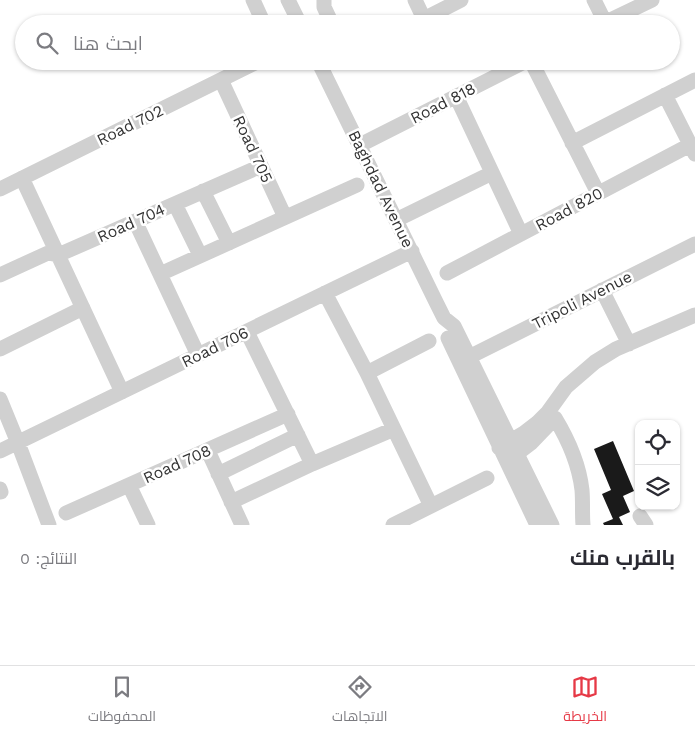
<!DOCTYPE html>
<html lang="ar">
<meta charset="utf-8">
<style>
:root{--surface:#fff;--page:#f7f7f7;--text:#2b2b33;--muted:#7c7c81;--line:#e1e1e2;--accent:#e63946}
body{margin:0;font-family:"Work Sans",Cairo,sans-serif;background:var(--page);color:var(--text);direction:rtl}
.controls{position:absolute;right:15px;bottom:15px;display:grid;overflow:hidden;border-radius:10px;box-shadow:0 1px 4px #0004}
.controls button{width:45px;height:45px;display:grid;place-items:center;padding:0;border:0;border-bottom:1px solid var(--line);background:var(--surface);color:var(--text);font:25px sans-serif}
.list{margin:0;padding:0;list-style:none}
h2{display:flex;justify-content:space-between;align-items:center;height:65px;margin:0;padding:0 20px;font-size:21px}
h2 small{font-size:16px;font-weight:400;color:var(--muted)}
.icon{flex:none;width:28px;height:28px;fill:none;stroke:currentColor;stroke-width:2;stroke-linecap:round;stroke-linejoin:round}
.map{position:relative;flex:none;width:695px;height:525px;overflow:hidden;direction:ltr}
.search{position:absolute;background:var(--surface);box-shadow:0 1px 4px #0004;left:15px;right:15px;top:15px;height:55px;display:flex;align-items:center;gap:12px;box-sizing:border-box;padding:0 18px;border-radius:28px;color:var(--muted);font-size:19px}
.sheet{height:140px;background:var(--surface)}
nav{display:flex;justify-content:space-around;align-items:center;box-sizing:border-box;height:70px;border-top:1px solid var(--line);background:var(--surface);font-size:14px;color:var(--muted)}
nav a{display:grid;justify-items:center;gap:2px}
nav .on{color:var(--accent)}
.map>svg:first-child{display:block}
.building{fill:#1a1a1a}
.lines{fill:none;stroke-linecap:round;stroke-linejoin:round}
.minor{stroke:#d0d0d0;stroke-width:15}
.labels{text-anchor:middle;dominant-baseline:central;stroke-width:5;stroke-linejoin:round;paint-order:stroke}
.street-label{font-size:16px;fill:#333;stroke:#fff}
</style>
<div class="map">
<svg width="695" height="525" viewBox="0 0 695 525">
<rect width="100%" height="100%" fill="#fff"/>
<path class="building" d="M613 441 634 491 623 496 630 512 619 517 623 525H604L603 523 613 519 602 494 611 490 594 449Z"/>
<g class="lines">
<path class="minor" d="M253 0 264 24
M288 0 300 24
M324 0V7L332 24
M415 0 424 19
M594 0 605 22
M414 24 461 0
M602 24 652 0
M318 61 437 304 444 318 454 326 552 525
M531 61 598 193
M221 80 285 217
M665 95 695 154
M456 96 521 234
M572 143 695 80
M360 145 526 61
M22 178 122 392
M0 189 259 61
M203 191 229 243
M175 204 200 255
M396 220 492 173
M135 221 198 355
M447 273 690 145
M160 274 357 185
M0 275 48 253 58 255 261 166
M602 290 629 344
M325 293 367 373 431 506
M247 332 312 464
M448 338 537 525
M0 349 83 308
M469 357 695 244
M367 373 429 341
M0 399 18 443 49 525
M555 418C569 441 579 464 582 490 583 502 582 513 583 525
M499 448 524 433 537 423 548 412 566 387 595 362 616 349 695 315
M0 451 412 251
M208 451 242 525
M510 459 531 443 555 418
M218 474 298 435
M129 485 148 525
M0 489 1 492
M231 502 312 464 394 429
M66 513 288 414
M640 516 646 525
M393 525 487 478"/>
</g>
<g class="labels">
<g class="street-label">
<text transform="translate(443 103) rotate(-27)">Road 818</text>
<text transform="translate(130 125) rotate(-26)">Road 702</text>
<text transform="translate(253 149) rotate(65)">Road 705</text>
<text transform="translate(381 189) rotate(64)">Baghdad Avenue</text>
<text transform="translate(569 209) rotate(-28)">Road 820</text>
<text transform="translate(131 223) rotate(-24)">Road 704</text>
<text transform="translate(582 300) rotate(-27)">Tripoli Avenue</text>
<text transform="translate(215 347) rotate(-26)">Road 706</text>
<text transform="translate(177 464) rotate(-24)">Road 708</text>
</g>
</g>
</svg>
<div class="controls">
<button><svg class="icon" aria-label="locate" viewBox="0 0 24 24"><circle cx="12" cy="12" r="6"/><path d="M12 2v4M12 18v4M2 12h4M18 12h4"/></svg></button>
<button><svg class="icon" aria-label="layers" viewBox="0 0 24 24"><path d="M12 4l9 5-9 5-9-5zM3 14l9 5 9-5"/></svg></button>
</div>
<div class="search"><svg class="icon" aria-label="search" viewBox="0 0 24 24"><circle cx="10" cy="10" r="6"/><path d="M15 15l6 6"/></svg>ابحث هنا</div>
</div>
<section class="sheet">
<h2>بالقرب منك<small>النتائج: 0</small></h2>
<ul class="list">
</ul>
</section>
<nav>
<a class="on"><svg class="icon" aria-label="map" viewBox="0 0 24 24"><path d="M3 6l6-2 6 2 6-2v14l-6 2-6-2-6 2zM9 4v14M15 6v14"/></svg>الخريطة</a>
<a><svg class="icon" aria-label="directions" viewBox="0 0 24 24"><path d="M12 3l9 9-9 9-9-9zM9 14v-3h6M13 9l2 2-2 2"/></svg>الاتجاهات</a>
<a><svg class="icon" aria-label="saved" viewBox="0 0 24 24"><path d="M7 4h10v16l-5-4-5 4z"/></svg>المحفوظات</a>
</nav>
